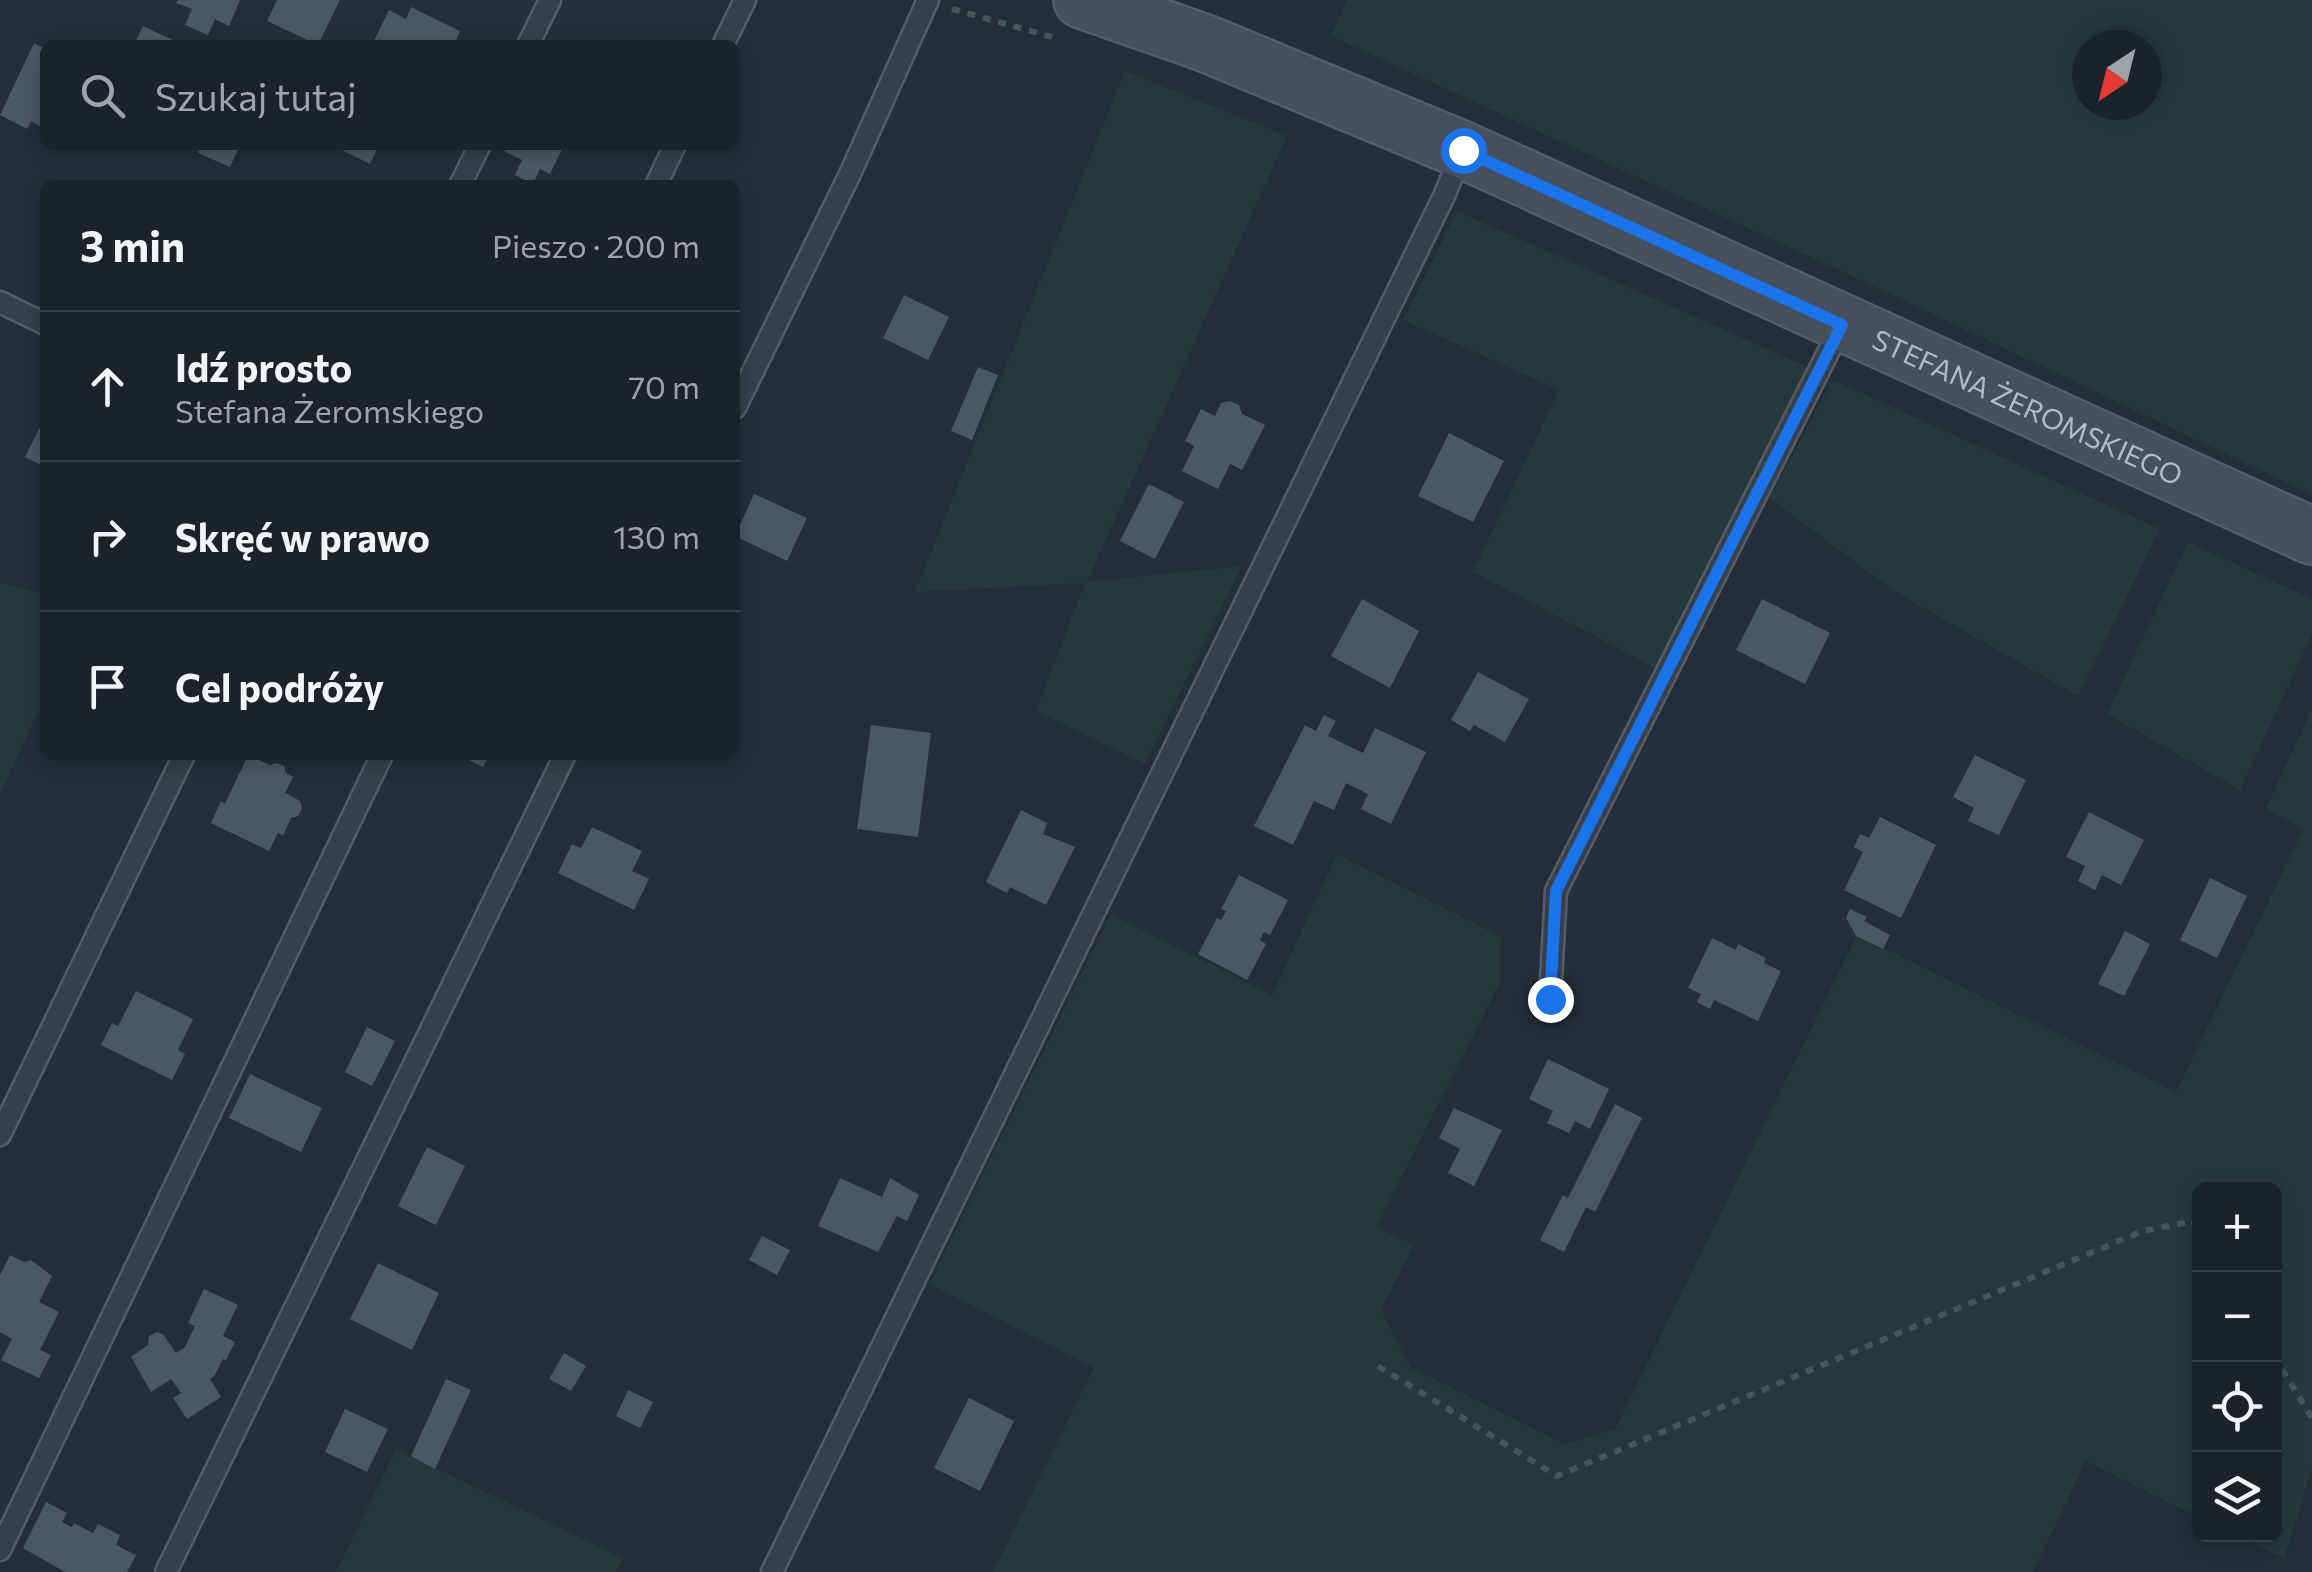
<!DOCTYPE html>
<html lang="pl">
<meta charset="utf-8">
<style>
:root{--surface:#1b222c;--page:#282f38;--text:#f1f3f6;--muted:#a0a4a9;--line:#393f48}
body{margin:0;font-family:Commissioner,sans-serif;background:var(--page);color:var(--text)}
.controls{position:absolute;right:30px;bottom:30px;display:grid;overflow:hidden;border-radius:15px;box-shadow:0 5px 15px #0003}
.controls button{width:90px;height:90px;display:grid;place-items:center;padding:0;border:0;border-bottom:2px solid var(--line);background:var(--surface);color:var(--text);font:50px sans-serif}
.compass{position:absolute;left:2072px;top:30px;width:90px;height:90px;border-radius:50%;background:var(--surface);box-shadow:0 5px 15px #0003;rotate:215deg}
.stop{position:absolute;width:30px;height:30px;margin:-22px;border:8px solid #1a73e8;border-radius:50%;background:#fff}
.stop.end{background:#1a73e8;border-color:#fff;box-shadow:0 2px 10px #0008}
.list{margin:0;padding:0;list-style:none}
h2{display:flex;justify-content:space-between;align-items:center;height:130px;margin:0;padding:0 40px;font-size:42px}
h2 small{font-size:32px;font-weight:400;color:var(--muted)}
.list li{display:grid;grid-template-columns:65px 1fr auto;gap:30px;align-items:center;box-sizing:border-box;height:150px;padding:0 40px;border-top:2px solid var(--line)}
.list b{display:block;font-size:38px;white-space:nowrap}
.list p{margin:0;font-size:32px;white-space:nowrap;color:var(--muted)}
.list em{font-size:32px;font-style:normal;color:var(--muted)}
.icon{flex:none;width:55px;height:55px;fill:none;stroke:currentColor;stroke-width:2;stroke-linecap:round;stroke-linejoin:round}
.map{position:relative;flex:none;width:2312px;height:1572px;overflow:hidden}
.search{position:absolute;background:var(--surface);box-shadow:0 5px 15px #0003;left:40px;top:40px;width:700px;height:110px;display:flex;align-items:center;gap:25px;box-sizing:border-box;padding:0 35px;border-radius:15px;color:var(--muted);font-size:38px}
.panel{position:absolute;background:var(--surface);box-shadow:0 5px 15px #0003;left:40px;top:180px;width:700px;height:580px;border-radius:15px}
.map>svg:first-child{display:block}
.green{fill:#25393b;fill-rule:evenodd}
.building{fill:#4c5765}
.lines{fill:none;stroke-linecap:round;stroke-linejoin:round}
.service-casing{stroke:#555d68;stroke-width:25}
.secondary-casing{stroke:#555d68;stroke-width:60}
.path{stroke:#435658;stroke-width:6;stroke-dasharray:8 8;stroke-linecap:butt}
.service{stroke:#373f4a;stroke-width:20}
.secondary{stroke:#454f5d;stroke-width:55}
.route{stroke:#1a73e8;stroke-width:12}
.labels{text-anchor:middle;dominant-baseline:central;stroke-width:9;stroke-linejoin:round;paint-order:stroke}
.street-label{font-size:28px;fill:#b2bac6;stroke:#1c242f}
</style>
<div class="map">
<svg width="2312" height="1572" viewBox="0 0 2312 1572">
<rect width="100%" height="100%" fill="#242d3a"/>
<path class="green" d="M1347 0H2312V495L1865 282 1331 36ZM2087 45H2147V105H2087Z
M1125 71 1287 136 1087 582 1242 566 1145 764 1036 711 1085 583 915 592Z
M1457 211 1808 367 1659 670 1473 572 1559 390 1403 320Z
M1833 380 2160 529 2078 696 1894 591 1769 498Z
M2188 542 2312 599V634L2240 790 2107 714Z
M0 582 45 595V697L0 794Z
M2312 709V1468L2284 1558 2236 1535 2274 1534V1190H2200L2199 1517 2086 1461 2033 1572H993L1094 1368 929 1284 1111 914 1272 995 1337 854 1501 937 1500 983 1376 1227 1414 1245 1381 1310 1411 1368 1565 1444 1615 1429 1857 935 2176 1092 2303 830 2266 808Z
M396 1449 623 1558 616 1572H336Z"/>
<path class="building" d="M178 0H240L229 26 215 19 208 35 185 25 192 9 176 3Z
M277 0H340L318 45 267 21Z
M411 7 460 31 454 45H372L389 10 406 19Z
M143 26 177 42 175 45H134Z
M34 43 45 49V129L31 121 27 129 0 115Z
M202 145H240L230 167 198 153Z
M332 145H379L370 164Z
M507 145H564L550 174 540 169 533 184 515 175 522 160 504 151Z
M904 295 949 317 928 360 883 338Z
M978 367 998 375 972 440 951 431Z
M1230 401 1239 405 1242 414 1265 425 1242 470 1230 464 1218 489 1182 471 1194 446 1185 441 1201 409 1215 416 1221 403Z
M45 417V467L25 457Z
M1449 433 1504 461 1473 522 1418 496Z
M1149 484 1184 502 1155 559 1120 541Z
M754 494 807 518 787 561 735 536Z
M1362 599 1419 631 1390 688 1331 656Z
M1762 599 1830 633 1805 684 1736 650Z
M1478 672 1529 699 1505 742 1474 725 1470 731 1451 720Z
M1324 715 1336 721 1328 736 1363 753 1375 728 1426 752 1391 824 1361 809 1368 794 1346 783 1334 810 1314 801 1293 845 1254 826 1305 725 1316 731Z
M871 725 931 733 918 837 857 829Z
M248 755 270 765 277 763 284 766 286 773 293 777 285 793 300 801 302 809 298 816 291 818 283 836 278 833 269 851 211 823 221 801 225 804Z
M459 755H489L483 767Z
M1975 755 2026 780 1999 835 1968 821 1974 808 1953 797Z
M1021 810 1047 823 1043 834 1075 847 1046 905 1010 887 1007 893 986 882Z
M2089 812 2144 840 2121 885 2102 875 2095 890 2078 881 2085 866 2066 857Z
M1880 817 1936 845 1901 918 1844 890 1863 852 1854 847 1860 834 1869 838Z
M592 827 642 851 632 871 649 879 634 910 558 873 572 844 581 848Z
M1239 875 1288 900 1270 935 1264 932 1260 940 1266 944 1247 980 1198 954 1217 918 1221 920 1226 911 1221 909Z
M2210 878 2247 896 2217 958 2180 940Z
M1850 909 1867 917 1864 921 1890 935 1883 949 1856 936 1846 918Z
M2125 931 2150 944 2124 996 2098 984Z
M1712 938 1736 950 1738 944 1766 958 1764 963 1781 971 1758 1021 1714 1000 1710 1009 1697 1002 1701 994 1688 988Z
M136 991 193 1019 178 1050 185 1054 172 1080 101 1045 112 1023 118 1026Z
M367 1027 395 1041 372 1086 345 1072Z
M1548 1059 1609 1089 1590 1129 1575 1121 1569 1133 1547 1123 1553 1111 1529 1099Z
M250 1074 322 1108 301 1152 229 1118Z
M1615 1104 1642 1118 1595 1212 1586 1207 1564 1252 1540 1240 1563 1195 1568 1198Z
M1454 1108 1502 1130 1474 1186 1448 1173 1460 1149 1439 1138Z
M427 1147 465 1166 436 1225 398 1206Z
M840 1178 882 1197 890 1178 919 1195 907 1221 897 1216 878 1252 818 1226Z
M762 1236 790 1250 777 1275 749 1260Z
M10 1255 24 1262 31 1260 52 1276 39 1302 59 1312 40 1350 51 1355 39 1378 1 1360 12 1339 0 1332V1275Z
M378 1263 439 1293 412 1350 350 1319Z
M204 1289 238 1305 223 1336 235 1342 226 1360 223 1359 215 1375 210 1379 221 1397 187 1419 173 1398 181 1393 171 1379 151 1392 131 1357 148 1345 149 1336 157 1332 163 1334 176 1353 185 1347 195 1326 188 1323Z
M564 1353 586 1366 571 1391 549 1379Z
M446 1379 471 1390 435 1469 411 1456Z
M628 1390 653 1402 640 1428 616 1416Z
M969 1398 1014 1421 980 1491 934 1468Z
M345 1409 388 1429 367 1472 325 1452Z
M46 1502 67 1513 62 1522 72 1527 74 1523 93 1533 98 1524 120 1535 116 1545 136 1555 127 1572H65L23 1548Z"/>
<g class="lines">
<defs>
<path id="service" d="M528 45 550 0
M723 45 745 0
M460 185 480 145
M656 185 675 145
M0 302 45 324
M735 408 850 174 928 0
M1550 999 1556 891 1842 325
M0 1135 184 755
M0 1550 382 755
M166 1572 565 755
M772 1572 1444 196 1462 153"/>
<g id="secondary">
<path id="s1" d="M1082 0 1205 43 1463 150 2312 536"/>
</g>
</defs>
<use href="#service" class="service-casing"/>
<use href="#secondary" class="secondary-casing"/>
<path class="path" d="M952 9 1056 38
M2274 1356 2312 1418
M1378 1366 1557 1476 2143 1231 2193 1221 2200 1232"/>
<use href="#service" class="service"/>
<use href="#secondary" class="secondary"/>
</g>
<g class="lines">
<path class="route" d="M1463 150 1842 325 1556 891 1550 999"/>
</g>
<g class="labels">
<g class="street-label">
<text stroke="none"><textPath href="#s1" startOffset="1030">STEFANA ŻEROMSKIEGO</textPath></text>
</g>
</g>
</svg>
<div class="controls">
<button>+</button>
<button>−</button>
<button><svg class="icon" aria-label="locate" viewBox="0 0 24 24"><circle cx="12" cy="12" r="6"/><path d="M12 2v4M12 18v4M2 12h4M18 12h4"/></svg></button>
<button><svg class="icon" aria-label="layers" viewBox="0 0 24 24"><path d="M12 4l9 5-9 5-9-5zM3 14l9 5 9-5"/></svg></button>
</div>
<svg class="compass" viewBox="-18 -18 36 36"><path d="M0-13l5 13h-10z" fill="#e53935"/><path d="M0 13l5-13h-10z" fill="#a0a4a9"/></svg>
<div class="stop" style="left:1463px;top:150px"></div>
<div class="stop end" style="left:1550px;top:999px"></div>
<div class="search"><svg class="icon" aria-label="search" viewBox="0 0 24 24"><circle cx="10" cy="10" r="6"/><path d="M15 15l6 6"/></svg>Szukaj tutaj</div>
<section class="panel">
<h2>3 min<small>Pieszo · 200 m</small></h2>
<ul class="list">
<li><svg class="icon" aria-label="ahead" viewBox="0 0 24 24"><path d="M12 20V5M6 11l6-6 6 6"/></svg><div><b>Idź prosto</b><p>Stefana Żeromskiego</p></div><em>70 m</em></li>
<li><svg class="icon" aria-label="right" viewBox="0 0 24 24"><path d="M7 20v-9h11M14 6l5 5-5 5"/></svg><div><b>Skręć w prawo</b></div><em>130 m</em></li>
<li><svg class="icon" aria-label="arrive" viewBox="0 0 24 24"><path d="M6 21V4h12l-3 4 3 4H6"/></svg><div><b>Cel podróży</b></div></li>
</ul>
</section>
</div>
